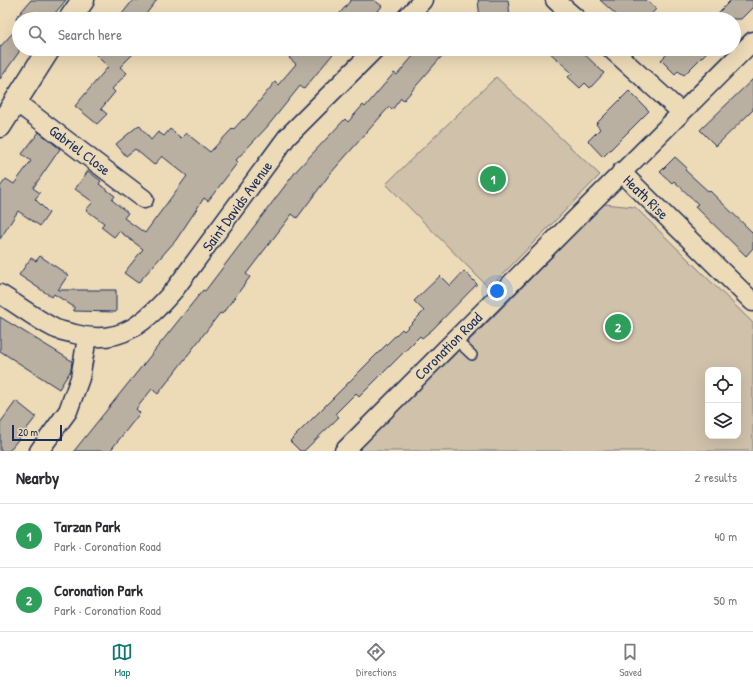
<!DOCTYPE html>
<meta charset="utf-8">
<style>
:root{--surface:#fff;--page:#f2f2f3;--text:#2b2b33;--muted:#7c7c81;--line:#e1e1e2;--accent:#0f766e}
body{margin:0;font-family:"Patrick Hand",sans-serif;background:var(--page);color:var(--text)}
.controls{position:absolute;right:12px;bottom:12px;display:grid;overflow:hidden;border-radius:8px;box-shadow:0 4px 16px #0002}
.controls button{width:36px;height:36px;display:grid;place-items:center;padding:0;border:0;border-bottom:1px solid var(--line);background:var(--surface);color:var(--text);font:20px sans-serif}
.scale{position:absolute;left:12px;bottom:10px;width:50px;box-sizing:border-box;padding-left:4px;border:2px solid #1b2f5e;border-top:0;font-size:11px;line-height:14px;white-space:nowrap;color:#1b2f5e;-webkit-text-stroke:3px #eddab7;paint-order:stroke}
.you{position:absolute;left:497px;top:291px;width:14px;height:14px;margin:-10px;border:3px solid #fff;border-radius:50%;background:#1a73e8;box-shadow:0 0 0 6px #1a73e833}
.badge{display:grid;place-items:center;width:26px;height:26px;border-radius:50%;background:var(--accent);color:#fff;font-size:13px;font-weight:700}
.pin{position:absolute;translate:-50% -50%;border:2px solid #fff;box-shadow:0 1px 4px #0006}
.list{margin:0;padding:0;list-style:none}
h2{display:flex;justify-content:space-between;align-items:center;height:52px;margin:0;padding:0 16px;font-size:17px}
h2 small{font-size:13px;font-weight:400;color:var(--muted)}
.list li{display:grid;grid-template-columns:26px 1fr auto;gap:12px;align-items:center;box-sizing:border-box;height:64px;padding:0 16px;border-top:1px solid var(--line)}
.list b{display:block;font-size:15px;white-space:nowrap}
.list p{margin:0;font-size:13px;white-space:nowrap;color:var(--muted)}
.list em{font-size:13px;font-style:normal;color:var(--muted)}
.icon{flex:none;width:22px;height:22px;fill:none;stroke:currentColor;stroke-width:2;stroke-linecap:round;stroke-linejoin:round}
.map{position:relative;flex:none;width:753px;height:451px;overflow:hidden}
.search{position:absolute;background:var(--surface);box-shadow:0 4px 16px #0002;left:12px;right:12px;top:12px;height:44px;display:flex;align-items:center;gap:10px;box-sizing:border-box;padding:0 14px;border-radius:22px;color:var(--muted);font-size:15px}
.sheet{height:180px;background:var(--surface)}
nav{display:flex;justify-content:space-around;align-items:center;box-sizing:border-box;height:56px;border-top:1px solid var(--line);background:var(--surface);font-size:11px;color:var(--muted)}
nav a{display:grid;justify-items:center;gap:2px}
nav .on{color:var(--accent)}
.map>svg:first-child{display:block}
.green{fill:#cfc1aa;stroke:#757884;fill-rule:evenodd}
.building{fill:#b9b0a1;stroke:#1b2f5e}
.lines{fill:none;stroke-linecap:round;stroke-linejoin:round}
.lane-casing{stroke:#1b2f5e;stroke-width:12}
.street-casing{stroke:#1b2f5e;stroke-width:21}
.secondary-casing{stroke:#1b2f5e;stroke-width:25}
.lane{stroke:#eddab7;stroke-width:9}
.street{stroke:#eddab7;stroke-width:18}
.secondary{stroke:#eddab7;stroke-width:22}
.labels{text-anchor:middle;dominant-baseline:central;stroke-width:3;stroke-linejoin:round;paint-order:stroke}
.street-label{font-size:15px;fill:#1b2f5e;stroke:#eddab7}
</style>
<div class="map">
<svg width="753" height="451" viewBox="0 0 753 451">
<rect width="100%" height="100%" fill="#eddab7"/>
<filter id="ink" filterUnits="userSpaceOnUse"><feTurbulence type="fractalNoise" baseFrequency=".025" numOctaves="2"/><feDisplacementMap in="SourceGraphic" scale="8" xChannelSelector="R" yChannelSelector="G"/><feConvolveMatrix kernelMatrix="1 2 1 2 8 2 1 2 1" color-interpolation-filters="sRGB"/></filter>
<g filter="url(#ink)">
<path class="green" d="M496 77 600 175 489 288 386 184Z
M604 204 635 207 753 323V451H355L479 331ZM708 370H738V436H708Z"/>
<path class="building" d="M31 0H66L50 19H15Z
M133 0H157L142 19H118Z
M351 0H374L382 6 372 19H335Z
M478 0H508L510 16 480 19Z
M600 0H646L656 9 647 19H621Z
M731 0H753V7L741 19H712Z
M19 26V52L0 79V47Z
M102 49H138L120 67 127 73 112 89 115 92 101 109 107 114 97 124 75 106 108 67 96 55Z
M297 49H337L304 89 300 86 267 127 236 160 238 162 208 201 204 198 176 240 138 283 124 273 143 249 119 231 114 237 101 227 104 223 86 210 93 202 75 189 88 171 101 181 99 184 115 196 112 200 128 213 124 218 145 233 187 176 162 156 154 165 135 149 126 156 116 144 139 125 151 140 158 132 164 136 170 129 181 138 186 133 210 152 232 129 233 130 243 119 244 120 275 82 278 85 296 64 289 58Z
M419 49H448L404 100 401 98 392 110 389 107 330 174 297 218 292 214 246 274 250 277 222 314 220 313 158 394 152 389 136 409 140 413 110 451H74L203 290 205 291 297 170 345 119 348 122 363 105 365 107 394 73 397 75Z
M546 49H579L604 73 590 88 585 83 580 88 568 77 572 73Z
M672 49H710L684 75 678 71 675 74 661 60Z
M753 79V110L716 146 700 130Z
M629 91 649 111 603 157 588 141 600 129 596 124Z
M39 132 60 149 33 188 40 193 35 199 49 213 40 226 18 211 0 239V187L6 179 14 184 31 161 22 154Z
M675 157 687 168 685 170 709 192 710 191 753 233V248L746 256 695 206 698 204 674 181 672 183 660 172Z
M40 256 68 275 58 290H116V312L74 311V307L54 294 52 297 19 275 31 258 36 261Z
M464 271 477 284 433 329 422 338 420 336 359 397 356 393 335 414 339 417 304 451H300L290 441 402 329 404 331 424 311 414 301 440 276 450 286Z
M0 317 72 361 71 370 59 389 0 351Z
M16 401 36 417 9 451H0V423Z"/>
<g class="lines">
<defs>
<path id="lane" d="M455 339 472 355"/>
<path id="street" d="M555 0 577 19
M405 19 423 0
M611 49 681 112
M16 102 144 199
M621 172 753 302
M0 294C18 305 35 318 54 328 60 331 68 332 75 334 121 347 147 321 175 289L287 137 375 49
M39 451 68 411 80 378 87 338
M344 451 753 41"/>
<path id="secondary" d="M70 19 83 0
M0 126 49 49"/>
</defs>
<use href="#lane" class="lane-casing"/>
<use href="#street" class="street-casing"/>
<use href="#secondary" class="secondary-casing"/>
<use href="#lane" class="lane"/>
<use href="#street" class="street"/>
<use href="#secondary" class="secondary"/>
</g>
</g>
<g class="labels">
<g class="street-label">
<text transform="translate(80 150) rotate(37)">Gabriel Close</text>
<text transform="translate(646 197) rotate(44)">Heath Rise</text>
<text transform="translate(237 206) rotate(-54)">Saint Davids Avenue</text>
<text transform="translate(448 346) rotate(-45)">Coronation Road</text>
</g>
</g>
</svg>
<div class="controls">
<button><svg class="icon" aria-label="locate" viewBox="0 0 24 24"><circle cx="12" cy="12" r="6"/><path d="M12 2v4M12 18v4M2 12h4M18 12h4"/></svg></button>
<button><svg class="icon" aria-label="layers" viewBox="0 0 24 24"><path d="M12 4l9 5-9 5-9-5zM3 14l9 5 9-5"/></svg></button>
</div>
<div class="scale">20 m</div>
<div class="you"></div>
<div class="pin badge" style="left:493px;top:179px;background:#2e9e5b">1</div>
<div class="pin badge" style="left:618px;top:327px;background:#2e9e5b">2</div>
<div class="search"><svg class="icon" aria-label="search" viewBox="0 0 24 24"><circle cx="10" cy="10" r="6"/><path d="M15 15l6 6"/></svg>Search here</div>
</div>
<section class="sheet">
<h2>Nearby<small>2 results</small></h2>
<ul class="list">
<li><span class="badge" style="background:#2e9e5b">1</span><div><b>Tarzan Park</b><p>Park · Coronation Road</p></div><em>40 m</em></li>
<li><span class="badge" style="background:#2e9e5b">2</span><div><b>Coronation Park</b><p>Park · Coronation Road</p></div><em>50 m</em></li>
</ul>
</section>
<nav>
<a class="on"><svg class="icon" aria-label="map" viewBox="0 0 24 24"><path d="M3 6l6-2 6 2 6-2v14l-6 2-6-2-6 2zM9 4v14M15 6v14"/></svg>Map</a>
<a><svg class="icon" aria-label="directions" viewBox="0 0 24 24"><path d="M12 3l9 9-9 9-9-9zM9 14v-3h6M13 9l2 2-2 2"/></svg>Directions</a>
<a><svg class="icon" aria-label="saved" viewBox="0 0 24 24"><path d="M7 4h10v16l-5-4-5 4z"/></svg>Saved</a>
</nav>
